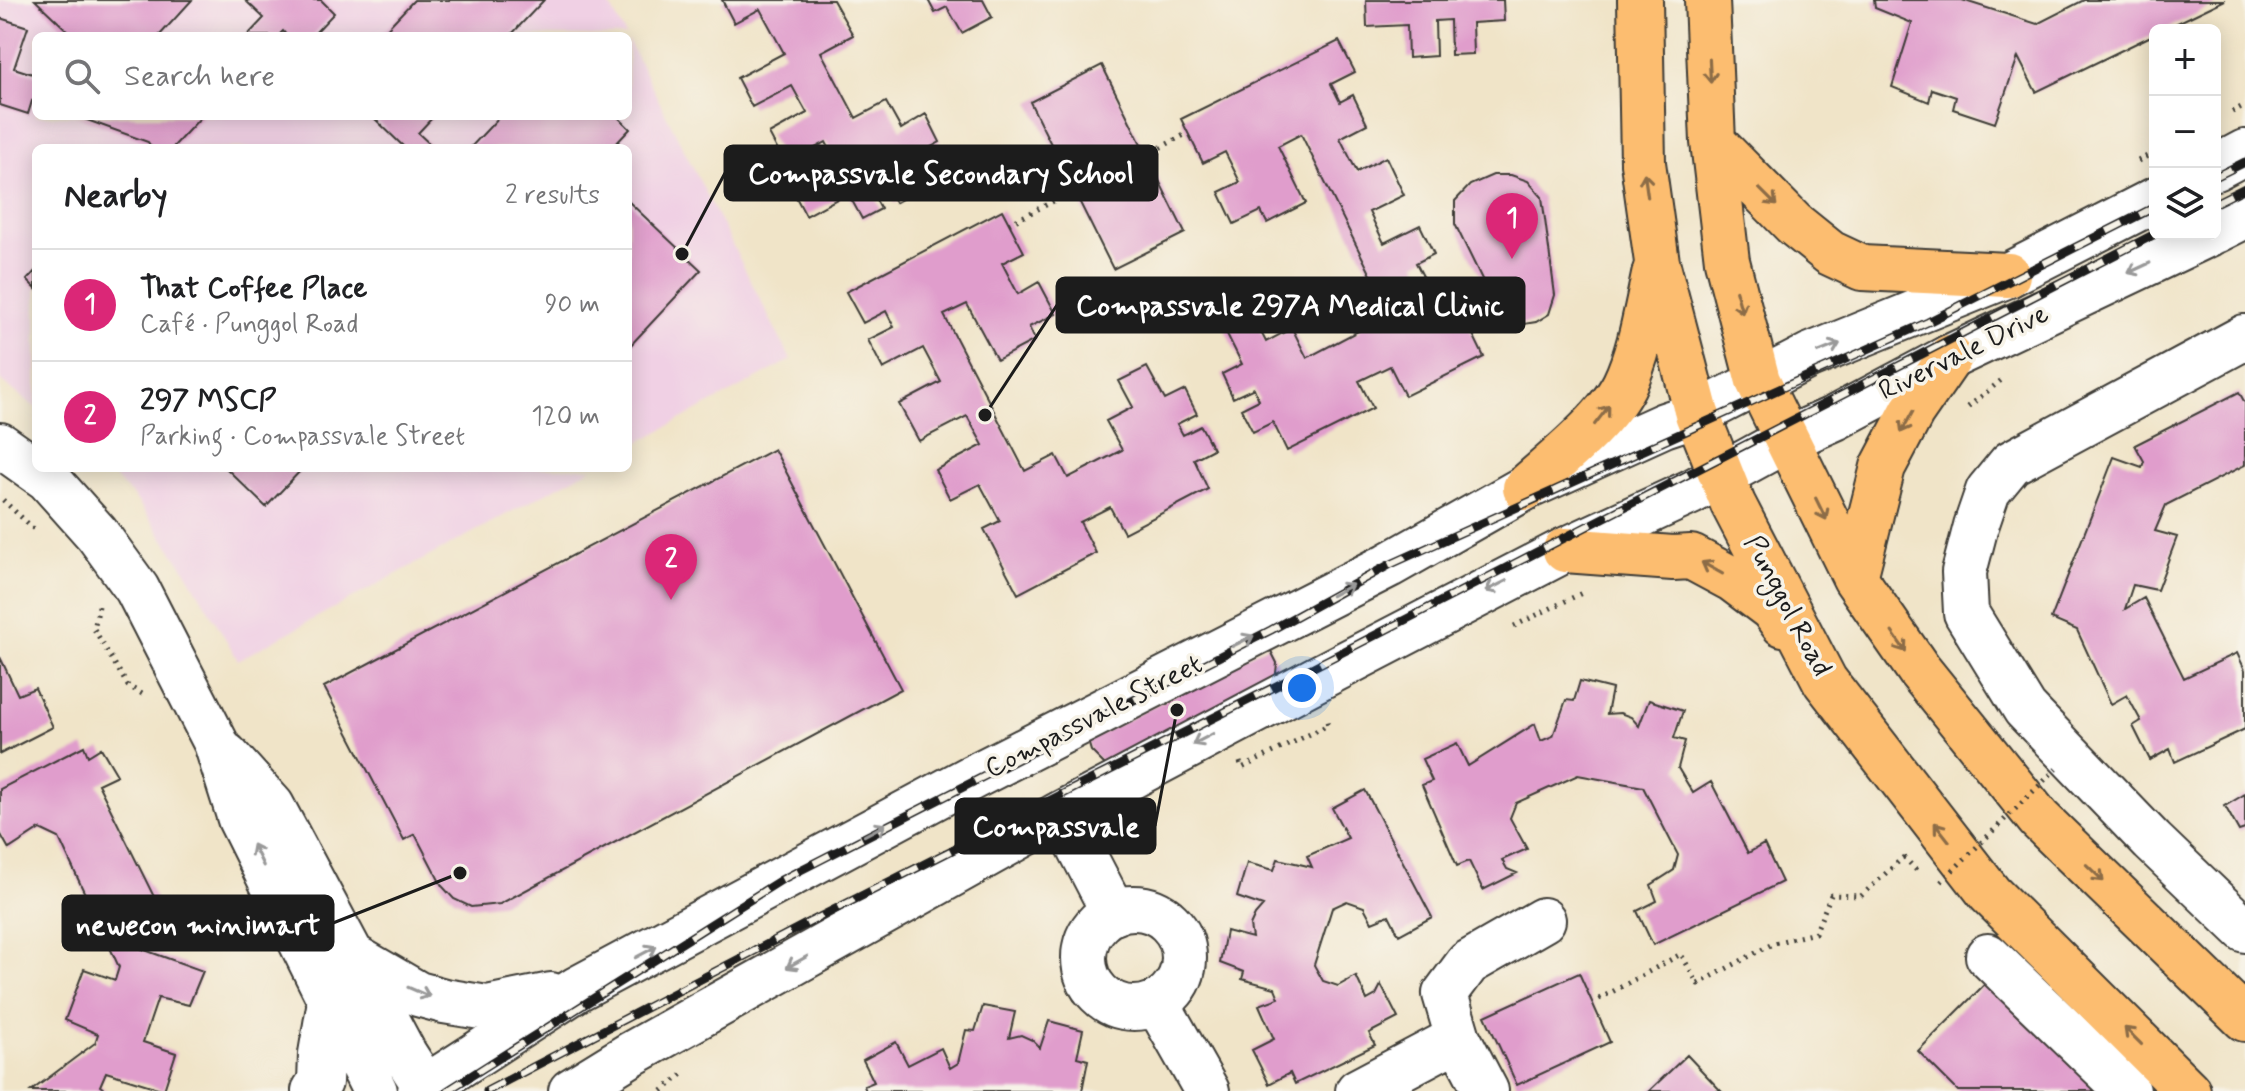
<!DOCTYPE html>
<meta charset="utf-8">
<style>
:root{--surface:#fff;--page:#f2f2f2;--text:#202124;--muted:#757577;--line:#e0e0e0;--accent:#db2777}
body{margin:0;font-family:Mynerve,sans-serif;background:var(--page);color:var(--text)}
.controls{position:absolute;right:24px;top:24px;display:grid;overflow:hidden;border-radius:12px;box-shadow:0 4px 20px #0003}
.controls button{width:72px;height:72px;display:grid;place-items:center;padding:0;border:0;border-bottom:2px solid var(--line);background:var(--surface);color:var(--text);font:40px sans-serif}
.you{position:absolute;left:1302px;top:688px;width:28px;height:28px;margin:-20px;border:6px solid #fff;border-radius:50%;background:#1a73e8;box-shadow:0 0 0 12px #1a73e833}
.badge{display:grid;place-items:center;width:52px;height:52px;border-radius:50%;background:var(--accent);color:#fff;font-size:26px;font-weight:700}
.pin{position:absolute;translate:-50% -66px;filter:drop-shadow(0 2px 4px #0008)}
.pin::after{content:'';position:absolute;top:42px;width:28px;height:24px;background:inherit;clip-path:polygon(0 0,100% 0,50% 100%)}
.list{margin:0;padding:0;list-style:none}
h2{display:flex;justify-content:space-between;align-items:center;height:104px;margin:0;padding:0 32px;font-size:34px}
h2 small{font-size:26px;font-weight:400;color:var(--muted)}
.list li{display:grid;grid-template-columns:52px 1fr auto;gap:24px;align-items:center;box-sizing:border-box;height:112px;padding:0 32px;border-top:2px solid var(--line)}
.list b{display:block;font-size:30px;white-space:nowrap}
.list p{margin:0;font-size:26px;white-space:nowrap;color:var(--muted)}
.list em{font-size:26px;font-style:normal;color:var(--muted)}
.icon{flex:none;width:44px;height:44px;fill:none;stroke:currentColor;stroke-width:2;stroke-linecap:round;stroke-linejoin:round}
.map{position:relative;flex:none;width:2245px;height:1091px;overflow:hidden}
.search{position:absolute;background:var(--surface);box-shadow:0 4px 20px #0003;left:32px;top:32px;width:600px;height:88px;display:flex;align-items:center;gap:20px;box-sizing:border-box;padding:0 28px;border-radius:12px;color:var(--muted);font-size:30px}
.panel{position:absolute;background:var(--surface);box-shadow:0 4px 20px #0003;left:32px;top:144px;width:600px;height:328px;border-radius:12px}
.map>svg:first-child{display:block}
.built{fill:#f0d0e4}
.building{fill:#e09dcc}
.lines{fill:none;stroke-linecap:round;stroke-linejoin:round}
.minor-casing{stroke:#3c3a36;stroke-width:48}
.major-casing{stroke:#3c3a36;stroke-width:48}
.path{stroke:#3c3a36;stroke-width:5;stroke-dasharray:2 6;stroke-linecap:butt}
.minor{stroke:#fff;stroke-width:44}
.major{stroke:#fcbd6f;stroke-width:44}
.rail-casing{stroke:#1c1c1c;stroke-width:9}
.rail{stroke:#f7f3e8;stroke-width:6;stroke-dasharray:18;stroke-linecap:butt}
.path-bridge{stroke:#3c3a36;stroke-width:5;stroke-dasharray:2 6;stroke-linecap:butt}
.oneway{stroke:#8c6c46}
.oneway2{stroke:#999}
.labels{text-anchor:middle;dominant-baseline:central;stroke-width:7;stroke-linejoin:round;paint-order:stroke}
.street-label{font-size:28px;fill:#1c1c1c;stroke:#f7f3e8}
.leader{fill:none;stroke:#1c1c1c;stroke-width:3}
.callout-dot{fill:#1c1c1c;stroke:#f7f3e8;stroke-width:3}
.callout{fill:#1c1c1c;stroke:#1c1c1c;stroke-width:3}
.callout-label{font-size:30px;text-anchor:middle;font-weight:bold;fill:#fff}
</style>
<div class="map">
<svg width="2245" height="1091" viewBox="0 0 2245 1091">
<rect width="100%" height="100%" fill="#f7f3e8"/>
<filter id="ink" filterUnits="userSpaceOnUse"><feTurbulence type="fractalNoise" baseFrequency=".0125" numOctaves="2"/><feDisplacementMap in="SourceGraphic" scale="16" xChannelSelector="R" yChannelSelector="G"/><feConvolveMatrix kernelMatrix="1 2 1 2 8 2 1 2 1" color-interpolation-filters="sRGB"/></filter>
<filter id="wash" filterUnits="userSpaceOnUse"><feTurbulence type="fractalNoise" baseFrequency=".006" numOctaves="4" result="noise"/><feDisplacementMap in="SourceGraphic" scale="32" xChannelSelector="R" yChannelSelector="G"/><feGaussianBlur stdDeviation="1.8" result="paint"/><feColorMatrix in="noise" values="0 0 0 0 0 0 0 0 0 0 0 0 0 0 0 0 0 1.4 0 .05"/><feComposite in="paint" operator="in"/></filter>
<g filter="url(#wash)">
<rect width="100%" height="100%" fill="#f0e4c8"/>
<path class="built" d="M0 0H607L626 36H36V116H628V40L791 360 628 448V148H36V408L0 380Z
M105 468H592L238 660 184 568 135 498Z"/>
<g id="blocks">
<path class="building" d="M35 0H192L159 36H73Z
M245 0H321L334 13 314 34 316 36H287L283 31 278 36H247L264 18Z
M414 0H544L510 36H380Z
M722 0H833L853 35 821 52 856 118 886 102 901 129 926 114 940 142 904 162 920 189 895 203 878 172 865 179 881 209 862 219 848 193 806 216 790 186 836 161 826 142 785 164 769 134 807 113 792 86 752 107 737 78 784 53 760 9 734 23Z
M928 0H983L992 17 962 33 947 7 935 13Z
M1366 0H1503L1504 21 1472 23 1473 54 1451 55 1450 20 1435 21 1436 56 1408 58 1407 25 1367 27Z
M1874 0H1962L2037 24 2084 0H2225L2163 30H2155V34L2036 92 2018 57 1995 123 1953 109 1956 97 1932 89 1929 102 1892 87 1912 23 1875 8Z
M0 18 28 27 14 68 36 75V103L32 101 28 114 0 105Z
M1339 41 1355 72 1331 84 1340 102 1353 95 1367 124 1340 138 1357 172 1386 157 1404 195 1369 212 1384 243 1420 225 1434 254 1416 263 1435 299 1452 291 1484 357 1405 396 1390 366 1359 381 1373 408 1287 451 1273 422 1253 432 1241 409 1259 400 1254 388 1233 398 1222 374 1242 364 1225 330 1253 316 1266 342 1292 328 1307 358 1360 330 1349 306 1379 291 1301 134 1278 146 1306 203 1267 223 1261 211 1234 224 1219 192 1240 182 1225 152 1203 163 1181 119Z
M1102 65 1185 233 1113 269 1030 102Z
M76 116H202L174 146 176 148H152L148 142Z
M372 116H434L418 133 434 148H405Z
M500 116H617L630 129 612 148H470Z
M1493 175H1511L1528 181 1542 197 1555 295 1549 314 1536 322 1518 325 1499 314 1455 224V201L1470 185Z
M628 201 701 270 628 348Z
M1002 210 1024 252 1002 263 1018 294 1039 282 1056 314 1029 327 1035 340 997 360 967 304 944 315 1025 471 1056 455 1068 478 1122 450 1106 421 1133 407 1119 381 1147 367 1165 400 1185 390 1197 414 1177 424 1183 435 1201 426 1213 449 1194 459 1208 489 1124 533 1110 507 1080 522 1096 553 1018 594 984 529 1000 521 980 484 950 499 935 470 983 445 967 416 919 441 899 404 941 382 923 348 883 369 868 340 894 327 886 311 863 323 846 292Z
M36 270V289L27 280Z
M2239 392 2245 403V465L2166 505 2155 531 2177 537 2157 590 2133 585 2125 609 2144 598 2184 678 2237 653 2245 670V729L2175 762 2170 749 2150 760 2133 726 2141 721 2127 695 2111 704 2077 630 2051 619 2114 457 2142 467 2144 461 2135 445Z
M774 449 901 689 500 904 471 907 454 899 442 886 415 834 404 840 324 687Z
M226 468H303L266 507Z
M1268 645 1277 663 1275 683 1106 766 1091 751 1088 741Z
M0 657 18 695 35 688 53 727 0 754Z
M1580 681 1612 689 1607 714 1620 713 1631 717 1639 726 1649 700 1683 711 1674 738 1685 741 1678 768 1693 793 1711 782 1748 853 1764 844 1782 882 1653 945 1637 911 1657 901 1651 885 1674 870 1678 855 1643 787 1578 775 1516 803 1510 818 1527 849 1502 860 1507 869 1517 873 1483 890 1469 861 1457 866 1422 785 1432 781 1422 759 1457 743 1468 766 1535 724 1541 741 1553 736 1566 700 1574 701Z
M84 746 88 756 101 748 117 775 98 784 169 927 145 934 142 949 203 971 189 1005 158 998 143 1042 176 1053 164 1090 106 1072 100 1086 107 1091H31L95 1043 98 1034 65 1020 84 969 115 980 119 967 59 838 40 829 9 849 0 833V789Z
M1365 790 1432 917 1399 935 1389 915 1372 922 1364 907 1347 901 1332 908 1314 965 1323 981 1338 986 1356 976 1367 1000 1376 995 1381 985 1398 1018 1369 1033 1375 1045 1295 1084 1290 1073 1269 1084 1252 1050 1274 1039 1259 1005 1279 998 1275 988 1242 979 1244 972 1220 963 1226 931 1252 938 1250 926 1255 915 1263 906 1237 897 1247 863 1274 870 1278 859 1312 867 1307 856 1348 838 1332 808Z
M2245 794V829L2239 831 2225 806Z
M1579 973 1610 1042 1517 1085 1485 1016Z
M1994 975 2110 1091H1958L1918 1051Z
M983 1006 1015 1012 1009 1038 1021 1035 1032 1040 1040 1048 1049 1021 1083 1030 1077 1057 1088 1060 1082 1091H866L864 1086 874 1082 863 1060 896 1042 908 1065 941 1048 950 1068 958 1063 966 1030 975 1031Z
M1687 1055 1721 1091H1649Z"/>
</g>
</g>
<g filter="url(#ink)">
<use href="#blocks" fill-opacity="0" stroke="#3c3a36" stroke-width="2"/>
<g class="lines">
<defs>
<path id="minor" d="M2215 168 2245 152
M2215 231 2245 216
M2245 337 2011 463 1988 491 1976 526 1964 572 1966 613 2025 709 2152 841 2245 930
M0 445 48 479 97 534 137 589 216 743 240 819 375 1091
M226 755 272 806 405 1055 428 1091
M1062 813 1114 913
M1084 958a50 50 0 1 1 100 0a50 50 0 1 1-100 0Z
M351 955 418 994 444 1001 487 1008 551 995
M1988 956 2128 1091
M1157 1003 1207 1091
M314 1091 320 1082 321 1054 330 1001
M420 1091 577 989 973 777 1389 565 1525 488 1664 425 1697 414 1809 356 2008 275 2155 200
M571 1091 631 1054 1062 813 1322 676 1565 550 1691 492 1788 439 1835 418 1950 357 2209 234
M1358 1091 1458 1038
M1486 1091 1458 1038 1445 994 1468 963 1543 920"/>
<path id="major" d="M1640 0 1643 163 1657 262 1697 414 1733 504 1825 681 1990 894 2188 1091
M1707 0 1713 142 1727 261 1758 381 1855 578 1919 670 2039 819 2245 1019
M1713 142 1794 224 1830 253 1862 268 2008 275
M1525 488C1556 460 1605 422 1624 385 1640 353 1647 307 1655 271
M1565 550 1673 558 1691 557 1732 579 1772 609 1783 624
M1855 578 1883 467 1912 412 1950 357"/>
</defs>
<use href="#minor" class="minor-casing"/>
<use href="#major" class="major-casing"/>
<path class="path" d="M2232 112 2245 105
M1146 155 1188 133
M2138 161 2155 152
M1009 224 1075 190
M1968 407 2004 378
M3 500 36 531
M99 606 94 629 128 686 146 696
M1514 626 1584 592
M1240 762 1242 768 1328 725 1326 717
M1904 857 1918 872
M1599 999 1681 954 1698 984 1774 943 1815 933 1831 895 1861 896 1908 853
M1073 1000 1093 988
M662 1091 683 1074"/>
<use href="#minor" class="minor"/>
<use href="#major" class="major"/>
<defs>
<path id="rail" d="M2215 177 2245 162
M2215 203 2245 188
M447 1091 781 880 1271 630 1389 565 1928 322 2155 207
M487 1091 804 925 1298 675 2155 234"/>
</defs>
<use href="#rail" class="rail-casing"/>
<use href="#rail" class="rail"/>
<path class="path-bridge" d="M1941 882 2056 769"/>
</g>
<defs><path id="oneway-shaft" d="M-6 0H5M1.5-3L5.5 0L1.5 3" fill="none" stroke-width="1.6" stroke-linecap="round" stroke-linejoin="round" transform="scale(2)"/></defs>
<g class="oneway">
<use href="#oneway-shaft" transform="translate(1710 71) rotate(87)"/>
<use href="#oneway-shaft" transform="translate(1646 185) rotate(-98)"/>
<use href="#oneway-shaft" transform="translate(1768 197) rotate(45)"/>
<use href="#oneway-shaft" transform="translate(1739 302) rotate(74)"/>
<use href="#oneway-shaft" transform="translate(1602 415) rotate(-52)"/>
<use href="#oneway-shaft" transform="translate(1907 422) rotate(119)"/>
<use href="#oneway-shaft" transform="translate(1821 509) rotate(64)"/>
<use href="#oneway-shaft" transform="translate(1712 568) rotate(-151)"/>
<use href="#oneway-shaft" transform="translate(1899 642) rotate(55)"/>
<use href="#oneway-shaft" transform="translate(1942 832) rotate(-128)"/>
<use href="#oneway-shaft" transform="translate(2095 873) rotate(44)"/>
<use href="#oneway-shaft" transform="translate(2133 1036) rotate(-135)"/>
</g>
<g class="oneway2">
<use href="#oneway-shaft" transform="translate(2139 268) rotate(155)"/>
<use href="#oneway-shaft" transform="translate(1829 348) rotate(-22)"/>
<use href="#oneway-shaft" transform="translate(1496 586) rotate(153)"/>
<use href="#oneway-shaft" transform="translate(1342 590) rotate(-28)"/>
<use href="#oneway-shaft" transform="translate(1243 641) rotate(-27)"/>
<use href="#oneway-shaft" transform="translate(1203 739) rotate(152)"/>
<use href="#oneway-shaft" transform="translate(875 830) rotate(-28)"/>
<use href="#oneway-shaft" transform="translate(258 855) rotate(-116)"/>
<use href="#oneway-shaft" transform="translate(646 952) rotate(-28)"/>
<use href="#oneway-shaft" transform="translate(797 962) rotate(151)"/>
<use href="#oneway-shaft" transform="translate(419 992) rotate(23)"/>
</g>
</g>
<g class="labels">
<g class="street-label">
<text transform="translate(1964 353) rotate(-26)">Rivervale Drive</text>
<text transform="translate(1787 606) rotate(62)">Punggol Road</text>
<text transform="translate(1094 717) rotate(-27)">Compassvale Street</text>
</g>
</g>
<path class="leader" d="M682 254L725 173M985 415L1057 305M1177 710L1155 826M460 873L333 923"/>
<g class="callout-dot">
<circle cx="682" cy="254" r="8"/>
<circle cx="985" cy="415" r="8"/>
<circle cx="1177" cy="710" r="8"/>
<circle cx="460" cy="873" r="8"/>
</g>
<g class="callout">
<rect x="725" y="146" width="432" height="54" rx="8"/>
<rect x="1057" y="278" width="467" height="54" rx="8"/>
<rect x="956" y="799" width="199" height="54" rx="8"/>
<rect x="63" y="896" width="270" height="54" rx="8"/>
</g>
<g class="callout-label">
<text x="941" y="183">Compassvale Secondary School</text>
<text x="1290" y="315">Compassvale 297A Medical Clinic</text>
<text x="1056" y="836">Compassvale</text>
<text x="198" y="934">newecon minimart</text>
</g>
</svg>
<div class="controls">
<button>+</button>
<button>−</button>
<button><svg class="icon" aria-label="layers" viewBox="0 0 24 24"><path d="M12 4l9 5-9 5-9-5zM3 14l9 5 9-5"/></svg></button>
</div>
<div class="you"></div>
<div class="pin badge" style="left:1512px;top:259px">1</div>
<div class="pin badge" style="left:671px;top:600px">2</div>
<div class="search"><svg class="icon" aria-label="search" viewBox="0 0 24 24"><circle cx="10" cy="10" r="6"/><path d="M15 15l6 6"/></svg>Search here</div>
<section class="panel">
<h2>Nearby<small>2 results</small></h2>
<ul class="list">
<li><span class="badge">1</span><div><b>That Coffee Place</b><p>Café · Punggol Road</p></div><em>90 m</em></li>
<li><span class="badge">2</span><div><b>297 MSCP</b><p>Parking · Compassvale Street</p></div><em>120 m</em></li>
</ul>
</section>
</div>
